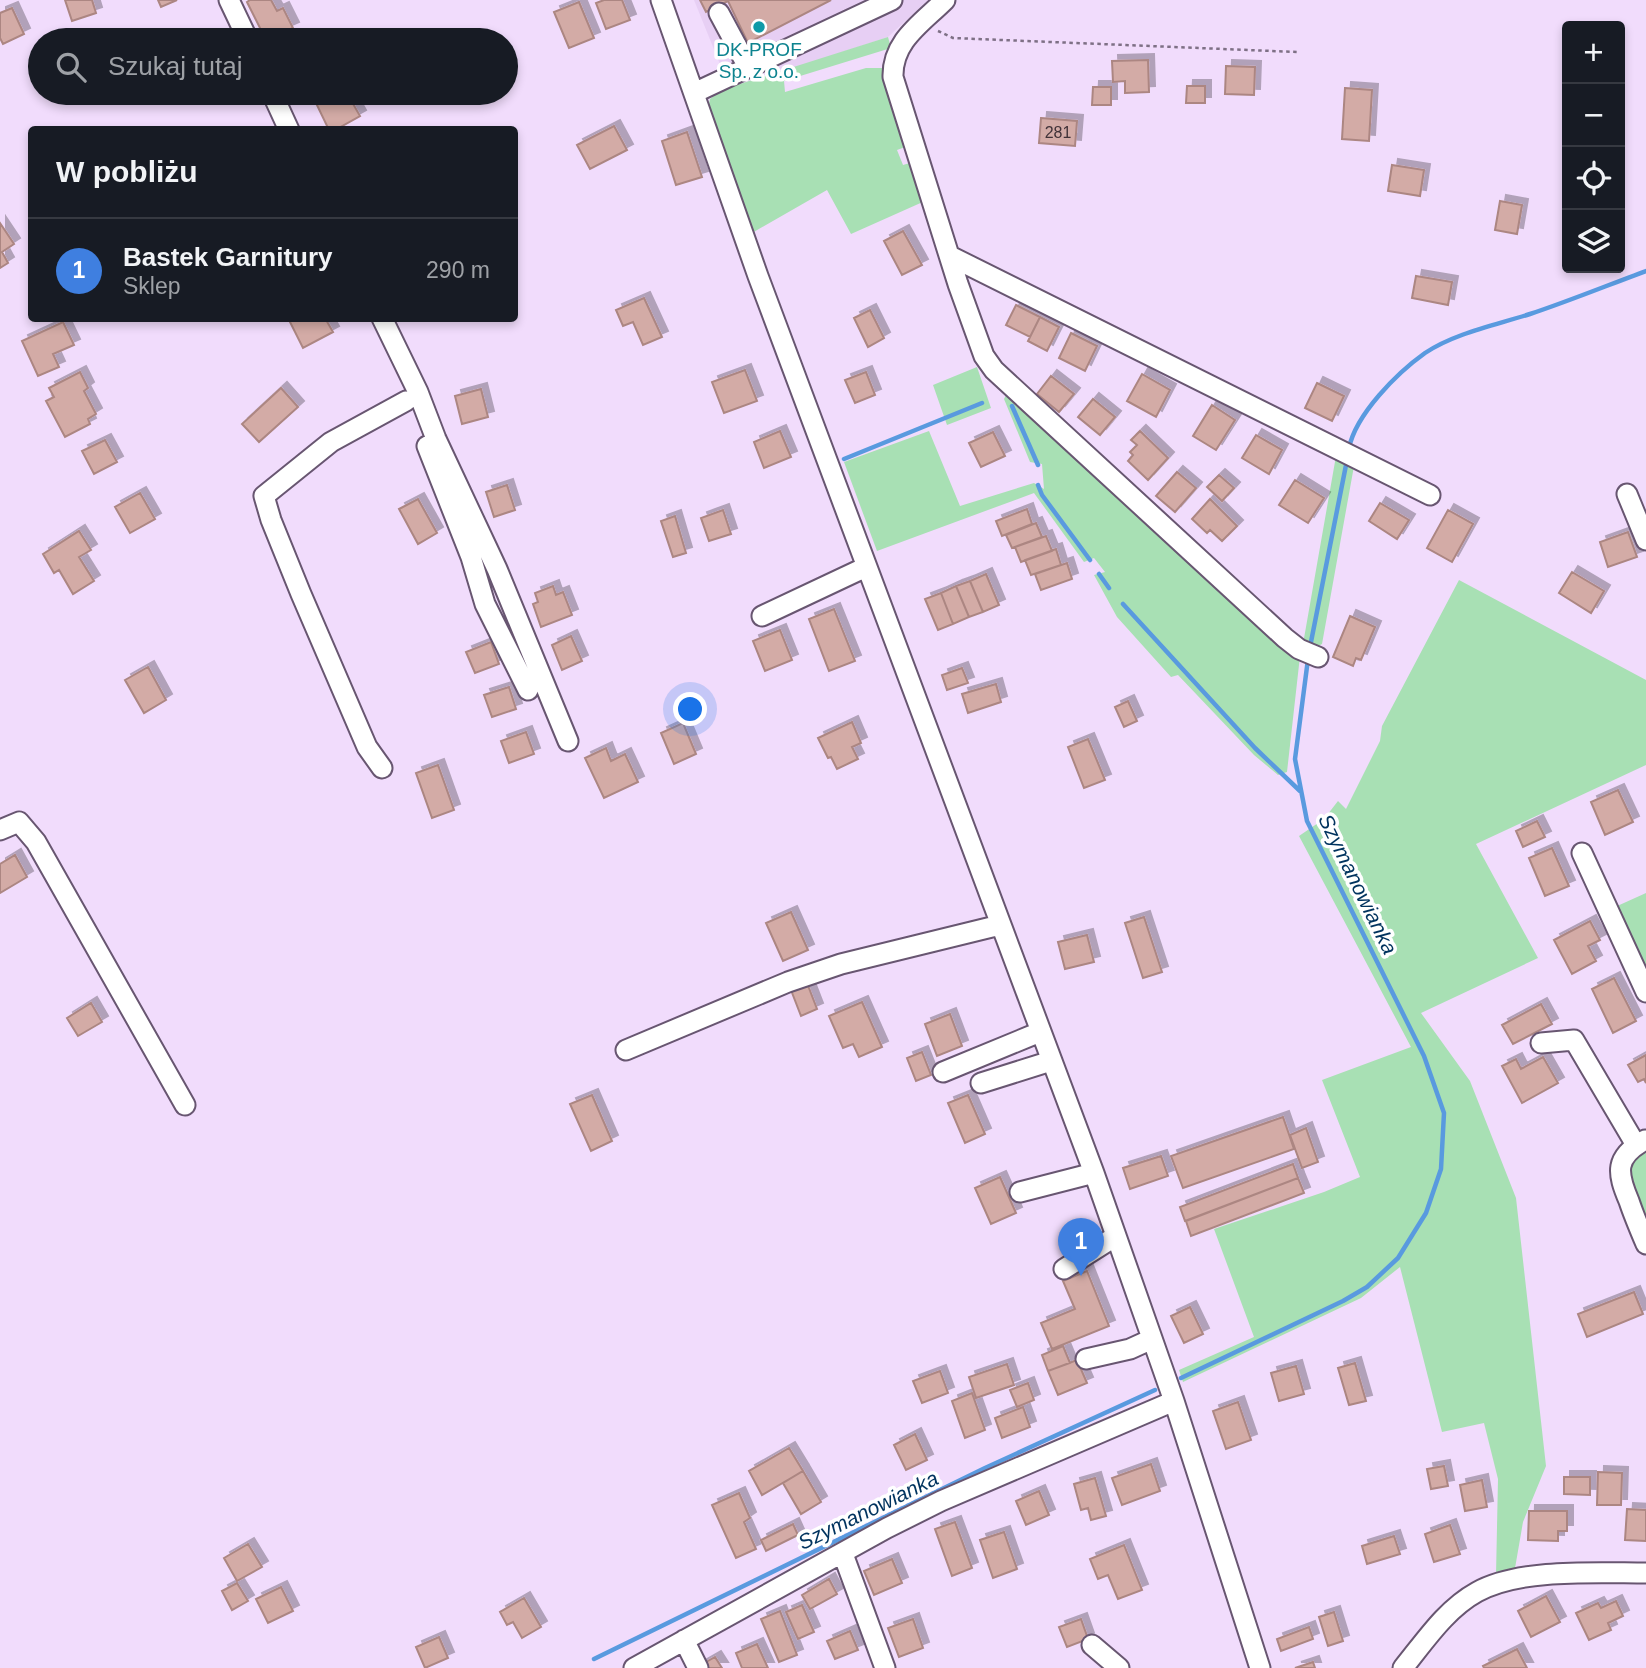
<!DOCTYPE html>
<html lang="pl">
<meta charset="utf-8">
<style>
:root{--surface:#171b24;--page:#242831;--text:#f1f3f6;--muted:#9ea1a6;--line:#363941;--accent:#bd3269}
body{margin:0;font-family:Arial,sans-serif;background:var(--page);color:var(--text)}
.controls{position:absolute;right:21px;top:21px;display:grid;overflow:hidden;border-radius:7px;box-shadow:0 4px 10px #0003}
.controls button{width:63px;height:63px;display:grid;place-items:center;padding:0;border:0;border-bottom:2px solid var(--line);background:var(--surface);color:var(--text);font:35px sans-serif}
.you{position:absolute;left:691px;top:710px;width:24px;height:24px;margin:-18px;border:5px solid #fff;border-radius:50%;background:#1a73e8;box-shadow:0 0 0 10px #1a73e833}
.badge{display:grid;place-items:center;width:46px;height:46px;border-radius:50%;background:var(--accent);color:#fff;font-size:23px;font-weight:700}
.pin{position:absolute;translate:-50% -58px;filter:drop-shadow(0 2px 4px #0008)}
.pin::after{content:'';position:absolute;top:37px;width:24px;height:21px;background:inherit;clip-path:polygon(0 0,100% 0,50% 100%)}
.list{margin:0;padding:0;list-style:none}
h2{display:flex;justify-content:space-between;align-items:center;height:91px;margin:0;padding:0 28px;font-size:30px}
h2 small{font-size:23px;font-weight:400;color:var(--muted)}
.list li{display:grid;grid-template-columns:46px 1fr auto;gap:21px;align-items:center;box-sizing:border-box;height:105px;padding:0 28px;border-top:2px solid var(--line)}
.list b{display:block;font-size:26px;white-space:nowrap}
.list p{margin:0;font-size:23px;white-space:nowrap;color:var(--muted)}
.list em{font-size:23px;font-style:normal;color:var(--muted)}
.icon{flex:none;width:38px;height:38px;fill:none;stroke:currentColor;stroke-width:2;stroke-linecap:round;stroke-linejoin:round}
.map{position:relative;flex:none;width:1646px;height:1668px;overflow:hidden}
.search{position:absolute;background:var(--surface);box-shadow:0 4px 10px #0003;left:28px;top:28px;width:490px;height:77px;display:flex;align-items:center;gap:18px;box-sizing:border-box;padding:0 24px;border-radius:38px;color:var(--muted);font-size:26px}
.panel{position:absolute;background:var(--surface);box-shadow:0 4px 10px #0003;left:28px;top:126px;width:490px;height:196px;border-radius:7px}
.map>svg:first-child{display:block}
.built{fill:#e7cff4}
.green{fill:#a8e0b4}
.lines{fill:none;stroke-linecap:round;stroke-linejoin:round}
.stream{stroke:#599adf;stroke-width:4.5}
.building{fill:#d3aba6;stroke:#ac8682;stroke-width:2;filter:url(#shadow)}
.minor-casing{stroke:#685671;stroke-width:23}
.path{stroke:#7e7085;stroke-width:2.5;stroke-dasharray:3.5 3.5;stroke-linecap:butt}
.minor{stroke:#fff;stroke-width:19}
.culture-dot{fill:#0f9aa8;stroke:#fff;stroke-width:2.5}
.labels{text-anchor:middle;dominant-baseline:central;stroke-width:7;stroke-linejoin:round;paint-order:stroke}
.number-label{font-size:16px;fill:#413238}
.culture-label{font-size:19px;fill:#0d838f;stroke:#fff}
.water-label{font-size:21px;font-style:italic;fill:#01335e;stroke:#fff}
</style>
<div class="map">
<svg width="1646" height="1668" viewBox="0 0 1646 1668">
<defs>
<filter id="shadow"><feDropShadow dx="6" dy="-6" stdDeviation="0" flood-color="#0004"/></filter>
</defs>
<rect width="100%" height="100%" fill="#f1dcfc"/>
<path class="built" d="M694 0H928L888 37 730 89Z"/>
<path class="green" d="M888 37 891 48 784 81 785 92 866 68H885L908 146 897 150 903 165 913 162 925 201 851 234 827 190 752 233 707 113 710 99 721 90Z
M977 367 991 408 947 425 933 385Z
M1007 393 1300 656 1287 772 1278 775 1254 755 1178 675 1171 677 1117 617 1094 575 1105 572 1094 558 1084 562 1034 493 877 551 844 462 929 431 960 506 1034 483 1044 489 1042 464 1030 462 1004 399Z
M1336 456 1354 466 1322 644 1316 647 1303 644Z
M1459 580 1646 680V765L1476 844 1538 958 1421 1013 1470 1081 1516 1198 1546 1466 1523 1522 1514 1574 1496 1575 1498 1479 1484 1423 1442 1432 1400 1267 1361 1298 1183 1382 1179 1370 1254 1337 1214 1229 1324 1192 1360 1177 1322 1080 1411 1047 1299 836 1324 819 1338 801 1346 809 1380 741 1382 726Z
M1646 893V977L1615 907Z
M1646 1145V1225L1625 1173 1626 1162Z"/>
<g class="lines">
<path class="stream" d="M1012 406 1038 465
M1349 448C1356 414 1397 373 1425 353 1455 333 1496 325 1530 314 1569 301 1608 285 1646 271
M844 459 982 403
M1038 485 1042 495 1090 560
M1099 574 1109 588
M1123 604 1255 748 1300 791
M1310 647 1347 460
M1181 1378 1343 1301 1367 1287 1398 1258 1426 1213 1441 1169 1444 1113 1424 1056 1307 821 1295 759 1308 659
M594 1659 985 1468 1155 1390"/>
</g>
<path class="building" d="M65 0H92L96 13 72 21Z
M158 0H177L161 7Z
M250 0H271L277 11 283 8 293 28 266 40 247 2Z
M604 0H622L630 20 606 29 596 3Z
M700 0H831L748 43 728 1 706 12Z
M579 2 594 38 569 48 554 12Z
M12 8 24 34 3 44 0 38V13Z
M1148 60 1149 92 1125 93V81L1113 82 1112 61Z
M1226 66 1255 67 1254 95 1225 94Z
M1187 86H1205V103H1186Z
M1093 87H1111V105H1092Z
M1345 88 1372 90 1369 141 1342 139Z
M331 93H334L338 100 348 95 360 116 335 130H329L315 101Z
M1041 118 1077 121 1075 146 1039 143Z
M614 126 627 150 590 169 577 145Z
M687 132 702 177 676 185 662 141Z
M1392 165 1424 170 1420 196 1388 191Z
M1500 201 1522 205 1517 234 1495 230Z
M0 223 14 244 2 252 8 263 0 268Z
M903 231 922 265 902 275 884 241Z
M1416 276 1452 282 1448 305 1412 298Z
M644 298 662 337 643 345 633 322 623 326 616 310Z
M1016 305 1040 317 1030 337 1006 325Z
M870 310 884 338 868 347 854 318Z
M1040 317 1059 327 1047 351 1028 341Z
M288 318H325L333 332 303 348Z
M63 322 74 345 53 354 59 367 38 376 22 341Z
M1071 333 1097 346 1085 371 1059 358Z
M745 370 757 401 724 413 712 382Z
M80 372 88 388 84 391 96 414 88 419 90 424 65 437 46 401 54 397 49 388Z
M866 372 875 395 855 403 845 380Z
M1142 374 1170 390 1156 417 1127 401Z
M1051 376 1074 394 1059 412 1037 394Z
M1317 383 1344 396 1332 421 1305 408Z
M281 388 298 407 259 442 242 424Z
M481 389 488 417 462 424 455 396Z
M1093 399 1115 417 1100 435 1078 417Z
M1212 405 1235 420 1216 450 1193 436Z
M780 431 791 457 764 468 754 442Z
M1140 431 1168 458 1148 480 1128 461 1133 455 1130 452 1137 445 1131 440Z
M993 432 1005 456 981 467 969 443Z
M1256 435 1282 450 1269 474 1242 458Z
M105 440 117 462 94 474 82 451Z
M1177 472 1196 488 1175 512 1156 496Z
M1219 475 1234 488 1222 501 1207 487Z
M1295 480 1324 498 1308 523 1279 505Z
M507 485 515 510 494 517 486 492Z
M140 493 155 519 130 533 115 507Z
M418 499 437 533 418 544 399 509Z
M1210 499 1237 526 1222 541 1210 530 1207 533 1192 519Z
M1380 503 1409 520 1397 539 1369 521Z
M1027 509 1032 524 1002 536 996 521Z
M723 510 731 534 709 541 701 518Z
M1448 510 1473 524 1452 562 1427 548Z
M675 516 686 553 673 557 661 521Z
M1036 523 1042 537 1012 548 1006 535Z
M79 531 91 550 79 557 94 581 73 594 59 570 54 573 43 554Z
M1628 532 1637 557 1608 567 1600 542Z
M1046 536 1052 551 1021 562 1015 547Z
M1056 549 1061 565 1031 575 1025 560Z
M1067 563 1072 579 1041 590 1035 574Z
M1572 572 1604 591 1591 613 1559 593Z
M986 574 999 605 983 612 970 581Z
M970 581 983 612 969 617 956 586Z
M553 586 556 595 563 592 572 615 541 627 533 604 538 602 535 593Z
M956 586 969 617 953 624 941 593Z
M941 593 953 624 938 630 925 599Z
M834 609 855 661 829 671 809 619Z
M1350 616 1375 627 1361 660 1356 658 1353 666 1333 657Z
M780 630 792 660 765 671 753 641Z
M571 636 582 661 562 670 552 645Z
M491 642 499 664 475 673 466 652Z
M148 667 166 700 144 713 125 680Z
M962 668 968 683 947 690 942 675Z
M996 684 1001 702 968 713 962 694Z
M509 687 516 709 492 717 484 695Z
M1128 701 1137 721 1124 727 1115 707Z
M852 722 861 743 852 747 858 759 837 769 831 757 828 758 818 738Z
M683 723 696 754 674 764 661 733Z
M526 732 534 754 509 763 501 741Z
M1088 739 1105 780 1084 788 1068 747Z
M606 748 611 761 625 754 638 782 604 798 585 758Z
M438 765 454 810 432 818 416 773Z
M1618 790 1633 822 1605 835 1591 802Z
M1537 821 1545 837 1523 847 1516 831Z
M1552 848 1569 886 1545 896 1529 858Z
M15 855 27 877 0 893V864Z
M791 912 808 950 783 961 766 923Z
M1144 917 1162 972 1143 978 1125 923Z
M1590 921 1600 940 1588 946 1596 961 1572 974 1554 940Z
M1087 935 1094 962 1065 969 1058 942Z
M1614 978 1636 1021 1613 1033 1592 989Z
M807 983 817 1009 801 1016 791 990Z
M862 1002 882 1047 859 1057 853 1044 843 1048 829 1016Z
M91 1003 102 1022 78 1036 67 1018Z
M1541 1004 1552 1024 1513 1044 1502 1025Z
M950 1014 962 1046 937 1056 925 1024Z
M922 1052 931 1075 916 1081 907 1058Z
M1646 1055V1083L1644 1079 1638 1082 1628 1065Z
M1543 1057 1558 1083 1522 1103 1502 1066 1516 1059 1521 1069Z
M592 1095 612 1141 591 1151 570 1104Z
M968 1095 985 1134 965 1143 948 1103Z
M1283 1117 1294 1149 1183 1188 1171 1156Z
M1306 1128 1318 1162 1302 1168 1290 1135Z
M1161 1156 1168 1176 1130 1189 1123 1168Z
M1293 1164 1298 1178 1185 1221 1180 1207Z
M1000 1177 1016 1213 991 1224 975 1188Z
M1298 1178 1304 1193 1191 1236 1186 1221Z
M1087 1271 1109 1326 1052 1349 1041 1323 1075 1309 1063 1281Z
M1634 1292 1643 1314 1587 1337 1578 1314Z
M1190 1307 1203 1334 1184 1343 1171 1316Z
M1063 1346 1070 1363 1048 1371 1042 1355Z
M1077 1360 1087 1383 1058 1395 1048 1371Z
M1355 1363 1366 1401 1349 1405 1338 1368Z
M1007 1364 1014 1385 976 1398 969 1377Z
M1296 1366 1304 1394 1279 1401 1271 1373Z
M940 1371 948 1393 922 1403 913 1381Z
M1028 1383 1034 1400 1017 1407 1010 1390Z
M972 1393 985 1430 965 1438 952 1401Z
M1238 1402 1251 1440 1226 1449 1213 1411Z
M1023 1407 1030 1427 1002 1438 995 1418Z
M915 1434 927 1460 906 1470 894 1445Z
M789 1448 803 1471 762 1495 749 1471Z
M1151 1464 1160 1491 1122 1505 1112 1478Z
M1444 1466 1448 1486 1431 1489 1427 1469Z
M803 1471 821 1502 801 1514 783 1483Z
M1598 1472 1622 1473 1621 1505H1597Z
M1564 1477H1590V1495L1564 1494Z
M1095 1478 1106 1516 1091 1520 1088 1508 1081 1510 1074 1484Z
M1482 1480 1487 1507 1465 1511 1460 1485Z
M1039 1491 1049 1515 1026 1525 1016 1501Z
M739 1493 750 1518 744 1522 756 1549 736 1558 712 1505Z
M1627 1509 1646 1510V1541L1625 1540Z
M1529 1511H1567V1531H1558V1541L1528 1540Z
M955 1522 972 1568 952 1576 935 1529Z
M793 1524 798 1535 766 1551 761 1540Z
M1450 1525 1460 1554 1434 1562 1425 1534Z
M1004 1532 1017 1569 993 1578 980 1540Z
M1394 1536 1400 1554 1367 1564 1362 1546Z
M248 1544 262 1567 237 1581 224 1558Z
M1124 1545 1142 1590 1118 1599 1108 1575 1098 1579 1090 1559Z
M892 1559 902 1583 874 1595 864 1571Z
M829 1579 837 1594 810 1609 802 1595Z
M237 1583 248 1601 232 1610 222 1591Z
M281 1587 293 1611 268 1623 256 1599Z
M1546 1596 1560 1622 1531 1637 1518 1611Z
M524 1598 541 1627 522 1638 513 1622 507 1625 500 1612Z
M1616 1601 1623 1616 1608 1623 1611 1630 1589 1640 1576 1613 1598 1603 1601 1608Z
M802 1605 814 1632 798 1639 786 1612Z
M780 1611 797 1655 779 1662 761 1619Z
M1334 1612 1343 1641 1328 1646 1319 1617Z
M913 1619 923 1648 899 1657 888 1628Z
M1081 1619 1088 1639 1067 1647 1059 1627Z
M1309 1627 1313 1639 1281 1651 1277 1639Z
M850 1631 858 1650 835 1659 827 1641Z
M439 1637 448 1658 425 1668 416 1647Z
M757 1644 768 1668H742L736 1653Z
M1517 1649 1527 1668H1484L1483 1666Z
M715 1657 722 1668H703L701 1665Z
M1313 1662 1315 1668H1295Z"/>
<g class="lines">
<defs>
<path id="minor" d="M229 0 248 40
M661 0 758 276 1094 1173 1174 1401 1260 1668
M945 0C922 23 892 41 893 77L958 284 984 356 994 370 1285 638 1299 649 1318 657
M719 13 748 67
M272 93 289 130
M694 93 892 0
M950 256 1430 495
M382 318 418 392 436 439 497 569 568 741
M427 446 471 557 485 604 528 690
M1627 494 1646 540
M762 616 866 567
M382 768 367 747 301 594 271 520 264 496 331 442 406 401
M0 830 19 822 36 842 185 1105
M1582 853 1646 992
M1541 1043 1574 1040 1636 1145
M626 1050 788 982 841 964 1000 925
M943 1072 1040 1032
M981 1083 1051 1061
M1645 1140C1614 1157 1617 1173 1629 1201 1634 1216 1640 1230 1646 1244
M1020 1192 1094 1173
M1064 1269 1116 1236
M1086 1359 1130 1349 1152 1339
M843 1554 885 1668
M684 1640 698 1668
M1092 1645 1119 1668
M634 1668 887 1528 941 1501 1174 1401
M1403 1668C1425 1641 1446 1609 1477 1592 1520 1568 1597 1573 1646 1573"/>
</defs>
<use href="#minor" class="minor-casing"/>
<path class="path" d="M938 31 953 38 1297 52"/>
<use href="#minor" class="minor"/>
</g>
<circle class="culture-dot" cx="759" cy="27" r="7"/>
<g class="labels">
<g class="number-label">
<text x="1058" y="132">281</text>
</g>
<g class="culture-label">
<text x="759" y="49">DK-PROF<tspan x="759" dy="22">Sp. z o.o.</tspan></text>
</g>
<g class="water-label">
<text transform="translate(1358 884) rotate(64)">Szymanowianka</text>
<text transform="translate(868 1510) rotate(-26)">Szymanowianka</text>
</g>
</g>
</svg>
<div class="controls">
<button>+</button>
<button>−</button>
<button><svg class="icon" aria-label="locate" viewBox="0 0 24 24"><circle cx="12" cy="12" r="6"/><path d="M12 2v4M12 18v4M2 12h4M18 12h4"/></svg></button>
<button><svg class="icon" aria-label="layers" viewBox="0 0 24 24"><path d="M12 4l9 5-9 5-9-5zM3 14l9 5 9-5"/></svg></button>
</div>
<div class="you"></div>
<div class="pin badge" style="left:1081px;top:1276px;background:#3f7fe0">1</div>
<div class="search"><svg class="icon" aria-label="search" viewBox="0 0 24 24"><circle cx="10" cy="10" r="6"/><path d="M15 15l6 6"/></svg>Szukaj tutaj</div>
<section class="panel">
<h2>W pobliżu<small></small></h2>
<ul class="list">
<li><span class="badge" style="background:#3f7fe0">1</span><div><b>Bastek Garnitury</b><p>Sklep</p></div><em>290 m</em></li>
</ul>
</section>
</div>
